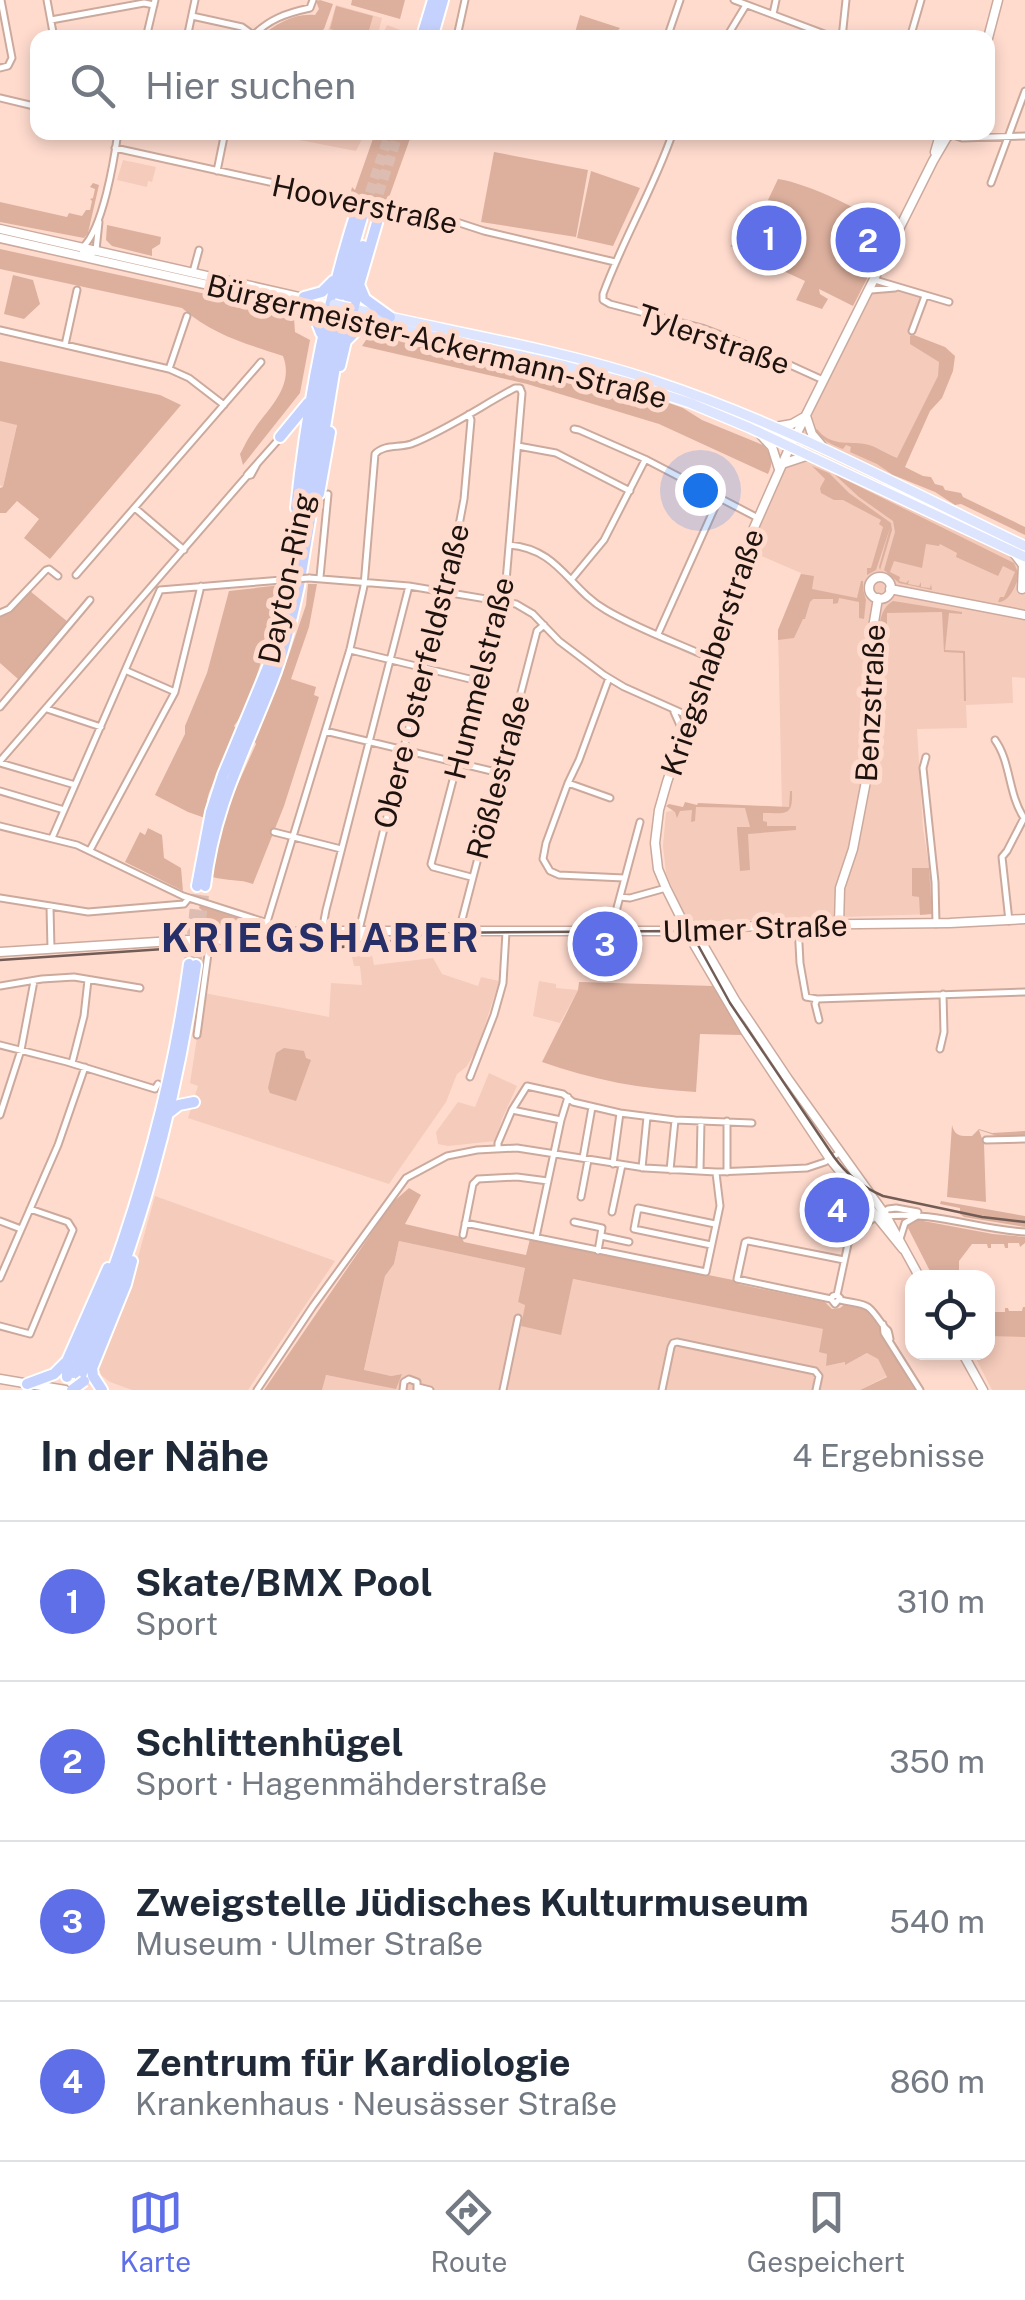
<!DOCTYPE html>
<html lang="de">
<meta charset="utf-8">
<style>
:root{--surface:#fff;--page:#f6f6f7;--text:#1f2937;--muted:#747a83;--line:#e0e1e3;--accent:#5e6fe7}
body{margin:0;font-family:"Public Sans",sans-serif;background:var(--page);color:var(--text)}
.controls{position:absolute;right:30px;bottom:30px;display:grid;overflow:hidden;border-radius:20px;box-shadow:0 5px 15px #0003}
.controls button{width:90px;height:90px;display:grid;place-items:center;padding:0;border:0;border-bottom:2px solid var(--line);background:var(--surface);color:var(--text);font:50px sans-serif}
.you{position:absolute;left:700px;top:490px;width:35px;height:35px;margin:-25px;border:8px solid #fff;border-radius:50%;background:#1a73e8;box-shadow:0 0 0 15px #1a73e833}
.badge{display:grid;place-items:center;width:65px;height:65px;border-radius:50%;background:var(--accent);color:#fff;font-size:32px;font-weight:700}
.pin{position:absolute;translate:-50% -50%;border:5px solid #fff;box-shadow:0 2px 10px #0006}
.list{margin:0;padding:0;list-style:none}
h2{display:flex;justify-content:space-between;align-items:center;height:130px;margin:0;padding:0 40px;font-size:42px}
h2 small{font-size:32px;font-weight:400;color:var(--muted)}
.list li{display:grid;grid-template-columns:65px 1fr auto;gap:30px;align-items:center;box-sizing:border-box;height:160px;padding:0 40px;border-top:2px solid var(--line)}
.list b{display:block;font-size:38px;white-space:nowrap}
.list p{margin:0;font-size:32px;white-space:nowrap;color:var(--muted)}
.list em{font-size:32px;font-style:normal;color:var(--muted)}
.icon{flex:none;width:55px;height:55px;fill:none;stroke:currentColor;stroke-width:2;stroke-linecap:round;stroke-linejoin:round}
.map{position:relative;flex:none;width:1025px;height:1390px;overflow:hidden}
.search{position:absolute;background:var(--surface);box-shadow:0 5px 15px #0003;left:30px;right:30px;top:30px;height:110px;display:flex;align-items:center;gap:25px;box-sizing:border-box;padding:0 35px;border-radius:20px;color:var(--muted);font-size:38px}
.sheet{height:770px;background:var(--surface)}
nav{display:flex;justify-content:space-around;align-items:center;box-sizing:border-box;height:140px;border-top:2px solid var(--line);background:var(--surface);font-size:28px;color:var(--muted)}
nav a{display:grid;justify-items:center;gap:5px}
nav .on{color:var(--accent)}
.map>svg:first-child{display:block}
.built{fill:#f5cbbb}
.green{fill:#ddb09e}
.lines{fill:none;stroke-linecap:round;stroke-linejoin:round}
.highway-tunnel{stroke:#ddbdb1;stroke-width:10;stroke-dasharray:10 5;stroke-linecap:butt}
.street-casing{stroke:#cbaa9d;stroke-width:9}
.secondary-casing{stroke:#cbaa9d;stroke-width:11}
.primary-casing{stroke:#fff;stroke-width:12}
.highway-casing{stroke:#fff;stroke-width:14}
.street{stroke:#fff;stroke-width:5}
.secondary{stroke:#fff;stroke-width:8}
.primary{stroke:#dde4fe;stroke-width:9}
.highway{stroke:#c6d2fe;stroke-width:10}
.tram{stroke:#725d56;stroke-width:2.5}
.street-bridge-casing{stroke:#cbaa9d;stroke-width:9;stroke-linecap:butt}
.primary-bridge-casing{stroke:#fff;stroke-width:12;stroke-linecap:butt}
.highway-bridge-casing{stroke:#fff;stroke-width:14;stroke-linecap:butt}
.street-bridge{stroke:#fff;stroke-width:5}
.primary-bridge{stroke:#dde4fe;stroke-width:9}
.highway-bridge{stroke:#c6d2fe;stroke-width:10}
.labels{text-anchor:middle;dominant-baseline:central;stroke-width:10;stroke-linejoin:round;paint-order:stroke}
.street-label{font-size:30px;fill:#1e120e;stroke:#ffdbce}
.district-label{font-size:40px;font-weight:bold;letter-spacing:2.5px;fill:#272f69;stroke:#ffdbce}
</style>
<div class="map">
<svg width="1025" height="1390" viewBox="0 0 1025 1390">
<rect width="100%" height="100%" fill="#ffdbce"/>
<path class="built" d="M336 5 382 18 379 30 384 32 387 25 406 32 404 37 318 38 328 31Z
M263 133H365L356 151Z
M123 160 156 167 152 182 148 181 147 187 117 180Z
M874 280 925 295 912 338 953 356 888 492 1025 557V678L1012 677 1013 703 966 705 967 728 917 729 923 828 932 886V914L691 922 683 913 666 873 663 846 666 812 691 807 782 808 778 630 801 573 745 549Z
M0 421 17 424 3 487 0 485Z
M371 950 374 965 433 958 442 974 478 986 481 977 499 981 477 1050 466 1067 457 1074 446 1102 389 1184 188 1118 198 1086 190 1083 204 993 329 1017 331 983 362 985 360 966H354L351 952Z
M539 981 556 984V988L578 990 560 1023 533 1016Z
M489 1073 517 1086 502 1119 495 1141 448 1146 438 1144 436 1132 458 1102 475 1107Z
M155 1196 335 1261 248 1390H132L110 1382 102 1376 98 1369 100 1362 130 1286Z
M399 1241 525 1268 518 1302 525 1304 522 1326 572 1279 824 1329 828 1354 826 1366 846 1362V1364L868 1353 878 1359 887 1376 860 1390H322L325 1375 396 1388 401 1374 391 1376 364 1371 385 1276 394 1264Z
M988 1313H1025V1390H992L973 1353 988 1352Z"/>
<path class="green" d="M320 0 333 4 324 29 313 37H260C276 24 293 13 315 15L319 9 316 1Z
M352 0H405L400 19 351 5Z
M336 6 373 16 367 37 348 34 346 37 341 36V32L330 29Z
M580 15 620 28 612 37 574 36Z
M375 133H412L387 203 295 186V184L350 196 352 187 355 190Z
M494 152 588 170 576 237 481 222Z
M591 171 640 188 613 246 577 238Z
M778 179C807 183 869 212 891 232L853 306 819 289 820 294 828 299 822 309 796 300 805 281 730 246 751 236Z
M93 183 99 185 88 233 84 238 0 222V202L67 217 69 213 82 216 86 210H90L92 201 90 199 93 198 95 189 90 187Z
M107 225 161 237 160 244 152 249V256L112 246 106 240Z
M0 249 247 303 261 309 294 318 295 332 310 340 300 393 243 465 240 454C243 449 245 444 248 439 262 413 296 390 283 356 244 343 213 335 182 308L0 269Z
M13 275 33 280 40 304 24 319 4 314Z
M380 332 591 379 655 398 683 408 702 420 763 445C772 455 774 461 768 474L659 424 527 384 362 346 368 337Z
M914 335 945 347 955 356 953 371 942 398 930 411 905 467 923 476 931 477 935 484 943 486 945 490 961 493 963 497 1025 527V535L961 504 955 505 935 492 893 475 877 464 850 452 851 447 846 445 843 449C832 445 822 440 815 431L817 429C831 447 847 441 865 444 876 446 888 455 897 458L938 376 939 362 910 344V336Z
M0 361 160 395 181 405 50 559 24 538 39 519 17 501 6 513H0V488L3 487 17 425 0 421Z
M812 466 829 473 849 493 891 523 892 530 880 570 879 567 890 528 876 570 867 575V568H871L883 527 879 524 881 520 843 500H834L821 493 820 488 825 479Z
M834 474 1014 563 1019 575C1016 585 1010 602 998 602L1000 597H1004L1015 572 1003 566 998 576 956 557 957 553 940 544 939 546 926 544 922 568 894 561 890 572 900 577 899 581 906 583 909 580 908 584 919 586 921 582V587L930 588 931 584 932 590 899 583 884 570 895 532 893 521 859 497Z
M801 574 814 576 812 589 857 598 861 581H863V589L866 600 864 619 859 618V602L839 598 838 603 833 604V599H813L810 602 805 619H803L794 638 778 640V630Z
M308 584H317L309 627 291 679 316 687 314 695 319 697 284 806 253 884C240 879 227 881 212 877L226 810 256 744 254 740 282 675 306 605Z
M281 585C275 596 276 610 272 623 265 649 250 706 234 726L236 728 209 793 207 800 209 804 205 818 188 812 155 795 185 734V726L207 673 229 591Z
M30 591 68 622 18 679 0 663V617L10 613Z
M893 601 962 612V614L949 613 945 650 965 651 966 701H964L963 653 944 652 942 612 887 613V649H879C879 633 877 610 893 601Z
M790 791H792C793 817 786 813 763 813V821L767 822V826H796V830L748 834 750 870 740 871 737 830V827H750L745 808 696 807 695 821 691 822 692 810 680 811 677 818 675 812 666 806 669 804 683 807 685 802 697 805 698 803 789 807Z
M148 828 162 835 164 858 181 868 183 891 125 862 140 832 145 835Z
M912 868H929L932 914 920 915 919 897 912 896Z
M200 905 266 926 265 930 205 935 203 911 199 908Z
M579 982 714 986 742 1035 700 1034 696 1092C642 1089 592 1080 542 1062L578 990Z
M284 1048 304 1051 306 1058 311 1060 296 1101 270 1093 268 1088 276 1053Z
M952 1125C955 1137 961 1136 972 1136L979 1129 992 1133 1025 1131V1135L997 1136 979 1130 984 1144 986 1202 947 1197Z
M409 1188 421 1195 405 1224 461 1237 464 1242 526 1255 530 1239 738 1281V1284L825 1302 832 1309 840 1308 845 1304 866 1309 871 1313 901 1367H904L909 1381 916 1390H860L887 1377 878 1359 867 1353 845 1365V1362L826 1366 827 1354 819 1352 823 1329 573 1279 561 1335 521 1326 525 1305 518 1302 525 1268 399 1241 394 1264 385 1276 364 1370 391 1376 402 1374 396 1389 326 1375 322 1390H264L392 1203Z
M941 1201 1025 1216V1227L964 1217 960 1214V1208L940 1204Z
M918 1220 993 1234 1025 1237V1243L1020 1247 1019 1243H1008V1248H1005L1004 1244H991V1248H988L987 1244H972L959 1261V1277H933L907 1226Z
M1023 1307H1025V1337L988 1336V1309L990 1312H1005V1308H1008L1009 1311H1022Z"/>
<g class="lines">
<path class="highway-tunnel" d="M365 207 390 132
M374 208 399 132
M189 964 197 886
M196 965 205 886"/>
<defs>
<path id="street" d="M47 0 54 38
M465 0 458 32 468 38
M734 0 835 38
M773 14 776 0
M192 16 242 27 253 35
M51 20 144 3 154 5
M146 38 155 0
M187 38 195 0
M251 38C268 19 287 13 310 8L313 0
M667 38 680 0
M726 38 746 5
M842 38 846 0
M910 38 921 0
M0 68 8 66 12 58 1 0
M0 98 38 107
M673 132C654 188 623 239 603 294V300L610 304 702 328 744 344 823 380
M953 135 962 138 1025 136
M115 148 351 200
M217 171 225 132
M991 183 1025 91
M391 207 432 214 484 231 615 262
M83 247C103 228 114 161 118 132
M82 253 92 254 96 250 99 222
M193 272 199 250
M875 280 949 302
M871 290 895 288
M0 330 169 369 189 378 224 405
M912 331 925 296
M65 345 77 290
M169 369 187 316
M574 429 579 430 645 459 758 518
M518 446 556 453 630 491
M247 475 279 439
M135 508 184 550
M509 545C559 549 568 588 606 610 638 629 675 642 708 657
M76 575 261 362
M320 577 328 494
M309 578 409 586 516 604 533 614 559 641 604 675 624 687 689 716
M571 580 604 540 645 460
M160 590 282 580
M0 613 9 609 46 570 49 569 58 576
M658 634 719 498
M350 650 478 681
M127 671 175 692
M609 678 579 760 568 783 546 843 543 859 550 871 559 875 624 878
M0 707 90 600
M47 709 101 727
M674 712 683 732
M325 731 500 773
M995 740C1011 762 1008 794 1024 818L1007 851 1002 857 1009 921
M926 757 923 768 935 882 936 924
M0 761 240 484 247 476 251 475 257 464
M0 763 75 785
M568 783 610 798
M0 791 64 810
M0 826 77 845 183 896 274 925 278 928 284 943
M274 832 341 849
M52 838 160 590
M90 850 175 692 201 586
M620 897 630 898 666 888
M0 898 88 912 184 904 188 899
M50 907 51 949
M267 922 350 649 364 586 375 454C384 444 399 448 411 444 445 431 483 405 515 388H520L522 393 505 593 499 604 431 864 433 867 471 877
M798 925 800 963 806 997 817 999 815 1004 819 1020
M359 930 460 520 464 499 471 420 469 414
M611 930 640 822
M322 931 326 910 409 586
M459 931 537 631 544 625
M0 986 42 979 74 977 140 988
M817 999 1025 992
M197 1035 210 939
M0 1045 67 1062 155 1089 158 1084
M940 1049 944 1032 943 994
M72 1063 84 1016 88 980
M470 1077 494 1015 503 983 506 932
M512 1110 561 1120
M0 1115 21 1050 34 981
M727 1121V1172
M986 1140 1025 1139
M498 1148V1143L512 1110 527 1086 563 1094 573 1102 620 1113 675 1120 752 1123
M583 1158 592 1107
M613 1164 620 1113
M642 1168 647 1117
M670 1170 675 1120
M700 1171 701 1121
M581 1197 588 1160
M612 1212 622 1165
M885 1216C935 1211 976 1229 1025 1232
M0 1221 21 1229
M574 1222 602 1228 598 1251
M465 1223 706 1272 720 1206 716 1173
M463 1235 473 1184 478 1179 517 1177 548 1181
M601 1236 629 1242
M536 1237 561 1120 568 1097
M900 1239 905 1223 917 1216
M711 1245 634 1229 638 1208 715 1224
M0 1278 58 1145 85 1067
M837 1295 848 1244 856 1230 888 1209 896 1208 918 1212
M831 1299 835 1304 840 1298 837 1295 833 1296 831 1299 737 1279 745 1242 748 1241 844 1260
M840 1300C868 1306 866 1301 882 1324 890 1335 887 1325 890 1339
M883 1324 884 1333 920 1390
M0 1326 30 1334 73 1230 68 1222 30 1209
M418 1387 430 1390
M257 1390 313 1306 406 1178 447 1156 477 1150 517 1148 645 1168 716 1172 807 1168 825 1162 839 1153
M403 1390 404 1382 409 1379 417 1382V1390
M503 1390 518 1318
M662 1390 671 1347 673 1343 677 1342 815 1371 819 1376 816 1390"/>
<path id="secondary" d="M988 38 998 0
M935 152 940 135
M0 229 330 304
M0 238 328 312
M806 416 812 434 823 447
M775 427 792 424 806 416
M760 434 772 447 779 469
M782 464 809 455
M1013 552 1023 565 1022 589
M869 588a11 11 0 1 1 22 0a11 11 0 1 1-22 0Z
M890 589 1025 615
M839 924 840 888 853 849 871 755 872 634 878 598
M691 933 702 943 735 1000 788 1079 886 1216 920 1278
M246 940 291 932 322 931H677L771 925 950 923 1025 919
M0 952 204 939 284 943 335 942 379 933
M903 1249 830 1159 745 1031 695 946 666 888 658 869 655 843 659 810 667 782 749 539 788 451 933 161 947 137 956 132
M962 1352 983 1390
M0 1379 65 1390"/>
<path id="primary" d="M350 308C451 332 556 348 655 381 783 423 903 488 1025 546
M348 317 566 366 626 382 690 403 750 428 1025 557"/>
<path id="highway" d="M423 33 433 0
M433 35 443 0
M360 287 365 299 390 317
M339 296 365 207
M304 297 322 292 333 281
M348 298 363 246
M301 307 316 320 321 333
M346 341 358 329 379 324
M340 366 360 281 381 209
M280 437 308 403
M319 494 330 432
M296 508C307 405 326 304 358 206
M197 886 211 812 223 775 270 662 291 584 333 322
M205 886C214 807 244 754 272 682 284 651 292 619 299 586L342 324
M170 1112 179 1105 194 1102
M73 1373C128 1242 170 1106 189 964
M67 1377V1361L108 1268
M80 1378C138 1242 175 1112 196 965
M27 1384 54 1374 67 1361
M102 1390 93 1376 92 1368 126 1284 132 1261"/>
</defs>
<use href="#street" class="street-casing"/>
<use href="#secondary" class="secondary-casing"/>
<use href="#primary" class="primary-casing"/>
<use href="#highway" class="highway-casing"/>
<use href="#street" class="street"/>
<use href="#secondary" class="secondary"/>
<use href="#primary" class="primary"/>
<use href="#highway" class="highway"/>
<path class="tram" d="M0 960 164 949 334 948 400 940 428 933 679 931 692 937 698 945 730 1003 834 1157C847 1175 862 1187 883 1196L982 1217 1025 1222"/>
<defs>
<path id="street-bridge" d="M351 200 391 207
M282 580 309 578"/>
<path id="primary-bridge" d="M334 304 350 308
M332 313 348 317"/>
<path id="highway-bridge" d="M72 1390 84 1381"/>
</defs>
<use href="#street-bridge" class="street-bridge-casing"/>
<use href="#primary-bridge" class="primary-bridge-casing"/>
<use href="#highway-bridge" class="highway-bridge-casing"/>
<use href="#street-bridge" class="street-bridge"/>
<use href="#primary-bridge" class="primary-bridge"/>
<use href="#highway-bridge" class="highway-bridge"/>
</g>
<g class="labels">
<g class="street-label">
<text transform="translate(365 204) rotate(12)">Hooverstraße</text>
<text transform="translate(714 339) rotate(19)">Tylerstraße</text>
<text transform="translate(437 341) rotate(14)">Bürgermeister-Ackermann-Straße</text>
<text transform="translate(286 578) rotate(-78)">Dayton-Ring</text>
<text transform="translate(712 652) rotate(-71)">Kriegshaberstraße</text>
<text transform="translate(421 676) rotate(-76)">Obere Osterfeldstraße</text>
<text transform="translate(479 678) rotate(-76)">Hummelstraße</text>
<text transform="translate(870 703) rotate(-87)">Benzstraße</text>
<text transform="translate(498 777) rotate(-75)">Rößlestraße</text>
<text transform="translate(755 928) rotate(-2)">Ulmer Straße</text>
</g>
<g class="district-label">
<text x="321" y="937">KRIEGSHABER</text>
</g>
</g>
</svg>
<div class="controls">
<button><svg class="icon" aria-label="locate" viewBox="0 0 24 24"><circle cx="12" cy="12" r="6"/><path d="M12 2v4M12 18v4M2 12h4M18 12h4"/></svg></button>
</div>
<div class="you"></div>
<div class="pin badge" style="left:769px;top:238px">1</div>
<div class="pin badge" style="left:868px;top:240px">2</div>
<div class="pin badge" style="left:605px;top:944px">3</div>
<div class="pin badge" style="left:837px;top:1210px">4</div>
<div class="search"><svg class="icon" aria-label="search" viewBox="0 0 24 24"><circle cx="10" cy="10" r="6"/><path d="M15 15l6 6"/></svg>Hier suchen</div>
</div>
<section class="sheet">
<h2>In der Nähe<small>4 Ergebnisse</small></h2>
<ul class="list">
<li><span class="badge">1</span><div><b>Skate/BMX Pool</b><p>Sport</p></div><em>310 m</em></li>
<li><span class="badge">2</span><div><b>Schlittenhügel</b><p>Sport · Hagenmähderstraße</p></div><em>350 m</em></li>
<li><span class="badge">3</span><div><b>Zweigstelle Jüdisches Kulturmuseum</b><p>Museum · Ulmer Straße</p></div><em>540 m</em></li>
<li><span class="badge">4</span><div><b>Zentrum für Kardiologie</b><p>Krankenhaus · Neusässer Straße</p></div><em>860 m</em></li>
</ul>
</section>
<nav>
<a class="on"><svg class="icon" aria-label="map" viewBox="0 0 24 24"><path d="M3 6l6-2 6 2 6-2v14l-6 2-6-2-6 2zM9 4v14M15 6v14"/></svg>Karte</a>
<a><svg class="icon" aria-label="directions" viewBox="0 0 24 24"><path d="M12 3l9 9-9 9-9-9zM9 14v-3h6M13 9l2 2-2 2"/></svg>Route</a>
<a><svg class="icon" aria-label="saved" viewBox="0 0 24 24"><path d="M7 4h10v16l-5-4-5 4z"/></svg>Gespeichert</a>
</nav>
